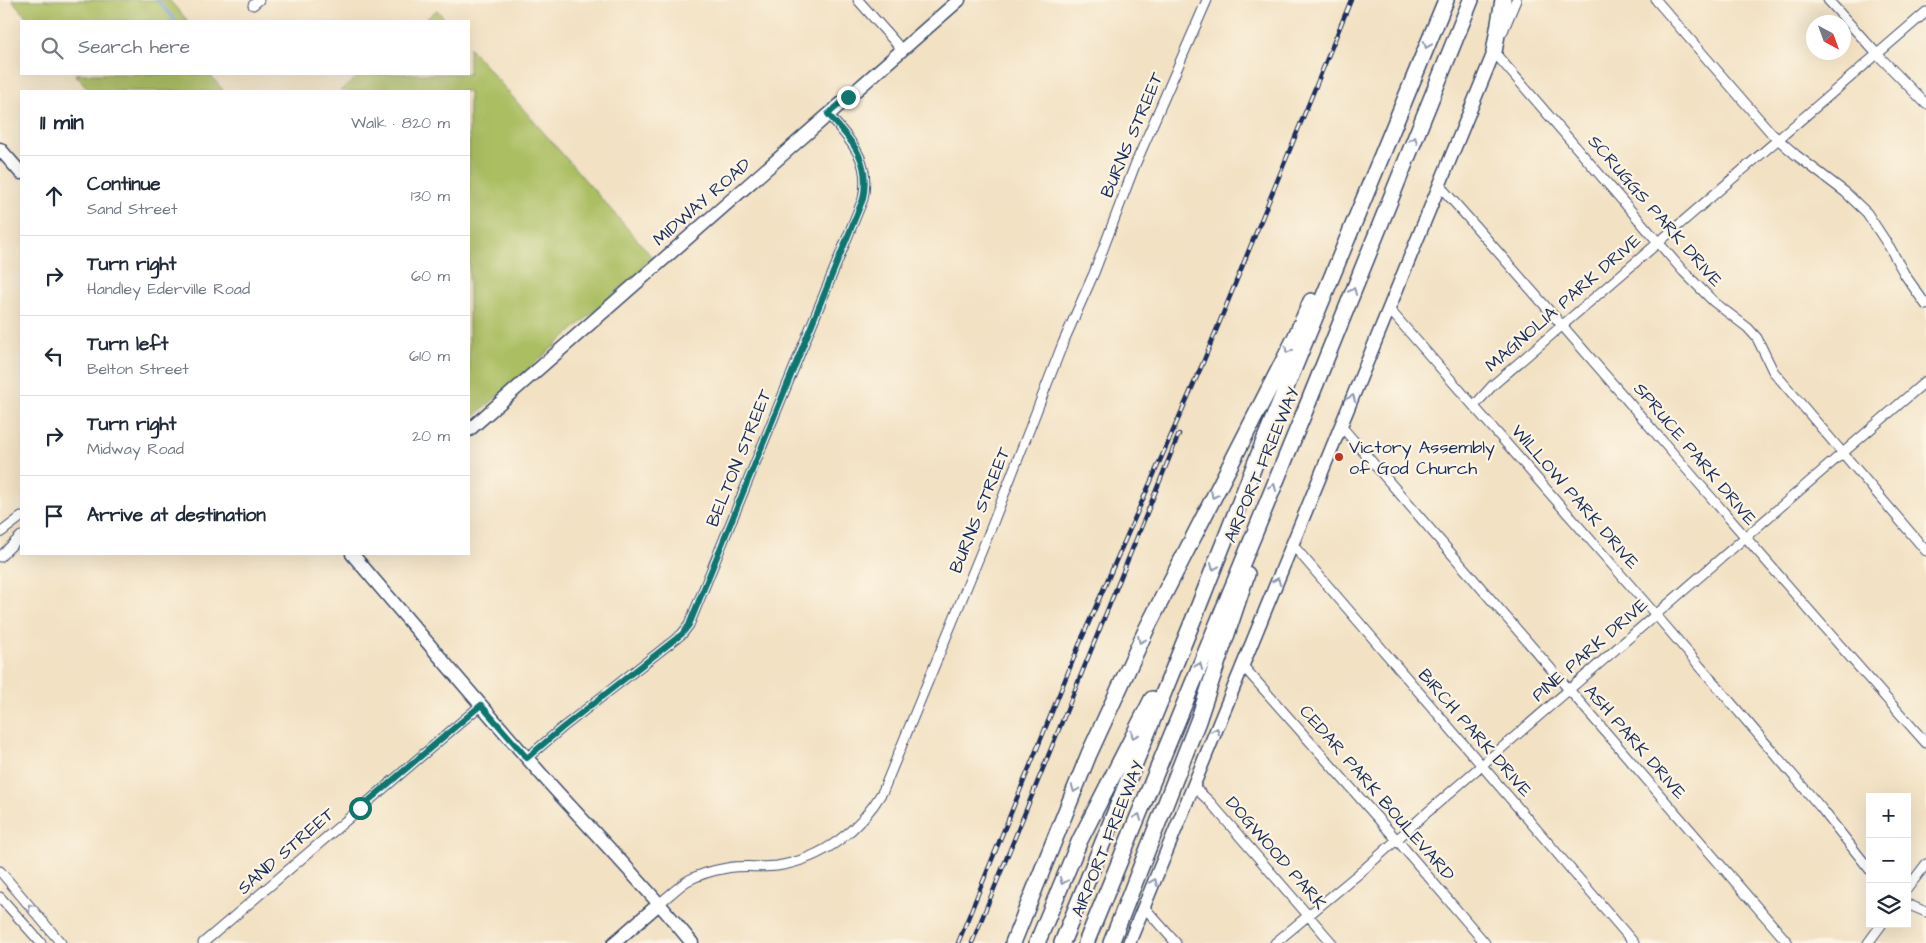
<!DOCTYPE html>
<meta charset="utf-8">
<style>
:root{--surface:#fff;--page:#f2f2f3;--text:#1f2937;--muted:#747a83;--line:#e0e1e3}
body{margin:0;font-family:"Architects Daughter",sans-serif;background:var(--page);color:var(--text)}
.controls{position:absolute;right:15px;bottom:15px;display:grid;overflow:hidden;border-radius:0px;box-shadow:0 5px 20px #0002}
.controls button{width:45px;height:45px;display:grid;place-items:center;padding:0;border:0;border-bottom:1px solid var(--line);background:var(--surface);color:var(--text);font:25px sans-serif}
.compass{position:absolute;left:1806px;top:15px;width:45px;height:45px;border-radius:50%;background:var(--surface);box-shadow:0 5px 20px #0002;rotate:139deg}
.stop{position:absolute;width:15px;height:15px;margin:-11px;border:4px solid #0f766e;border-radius:50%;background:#fff}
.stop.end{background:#0f766e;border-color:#fff;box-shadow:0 1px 5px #0008}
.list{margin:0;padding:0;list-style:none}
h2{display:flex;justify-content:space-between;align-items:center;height:65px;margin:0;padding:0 20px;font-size:21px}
h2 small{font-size:16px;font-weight:400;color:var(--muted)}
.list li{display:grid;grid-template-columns:32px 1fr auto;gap:15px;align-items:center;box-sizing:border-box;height:80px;padding:0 20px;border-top:1px solid var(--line)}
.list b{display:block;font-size:19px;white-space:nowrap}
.list p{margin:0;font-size:16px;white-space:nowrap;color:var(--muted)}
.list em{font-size:16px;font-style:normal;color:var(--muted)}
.icon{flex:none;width:28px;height:28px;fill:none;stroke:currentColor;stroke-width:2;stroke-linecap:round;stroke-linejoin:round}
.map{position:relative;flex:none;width:1926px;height:943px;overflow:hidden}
.search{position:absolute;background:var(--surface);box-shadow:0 5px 20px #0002;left:20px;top:20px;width:450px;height:55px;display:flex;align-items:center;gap:12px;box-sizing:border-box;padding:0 18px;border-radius:0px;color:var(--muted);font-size:19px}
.panel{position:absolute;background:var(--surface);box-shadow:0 5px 20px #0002;left:20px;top:90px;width:450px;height:465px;border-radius:0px}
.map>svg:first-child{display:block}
.green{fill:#abbe62;stroke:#637660}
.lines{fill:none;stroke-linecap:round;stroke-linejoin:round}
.stream{stroke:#73a6df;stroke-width:2.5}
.minor-casing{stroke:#3b4a6d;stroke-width:11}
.secondary-casing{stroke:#3b4a6d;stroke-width:15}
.motorway-casing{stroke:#3b4a6d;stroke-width:18}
.minor{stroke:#fff;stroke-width:9}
.secondary{stroke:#fff;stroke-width:12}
.motorway{stroke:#fff;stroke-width:15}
.rail-casing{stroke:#1b2f5e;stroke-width:4.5}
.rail{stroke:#fcf5e5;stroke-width:2.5;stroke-dasharray:8;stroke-linecap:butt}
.oneway{stroke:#8d97ae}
.route{stroke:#0f766e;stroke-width:6}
.poi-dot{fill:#c8321e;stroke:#fcf5e5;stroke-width:2}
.labels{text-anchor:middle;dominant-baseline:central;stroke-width:4.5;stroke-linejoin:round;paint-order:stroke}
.street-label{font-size:18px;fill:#1b2f5e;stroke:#fcf5e5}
.poi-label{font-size:18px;fill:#1b2f5e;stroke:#fcf5e5;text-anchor:start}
</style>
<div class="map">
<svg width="1926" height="943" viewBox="0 0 1926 943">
<rect width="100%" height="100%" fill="#fcf5e5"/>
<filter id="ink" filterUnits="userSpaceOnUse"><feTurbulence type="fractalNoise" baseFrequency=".02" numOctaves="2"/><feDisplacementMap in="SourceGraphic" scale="10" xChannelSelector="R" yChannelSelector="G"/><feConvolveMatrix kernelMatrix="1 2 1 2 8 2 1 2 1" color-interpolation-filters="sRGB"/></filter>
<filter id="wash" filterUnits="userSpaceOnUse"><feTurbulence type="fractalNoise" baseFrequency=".0096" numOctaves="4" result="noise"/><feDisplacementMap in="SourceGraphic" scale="20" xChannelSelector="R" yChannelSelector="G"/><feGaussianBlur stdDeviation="1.12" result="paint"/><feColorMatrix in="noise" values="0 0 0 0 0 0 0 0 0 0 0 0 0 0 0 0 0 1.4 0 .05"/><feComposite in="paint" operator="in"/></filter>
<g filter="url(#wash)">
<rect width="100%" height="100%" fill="#f2e1c3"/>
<path class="green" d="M12 0H169L188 21H30Z
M437 10 447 21H424Z
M469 47 654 259 469 421V91H340L361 74H469Z
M75 74H211L210 75 224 91H90Z"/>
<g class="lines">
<path class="stream" d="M157 0 176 21"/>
</g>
</g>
<g filter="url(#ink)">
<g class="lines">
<defs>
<path id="minor" d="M858 0 902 50
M1656 0 1772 134 1796 155 1845 192 1867 213 1890 248 1905 275 1926 305
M1828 0 1877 54 1926 104
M253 5 259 0
M1503 31 1516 0
M1495 50 1494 52 1683 271 1714 302 1748 328 1757 338 1773 371 1926 551
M1439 185C1603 370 1762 559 1926 743
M1389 309 1656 615 1821 808 1870 870
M1474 406 1493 385 1926 12
M1341 426 1788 943
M0 533 21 517
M1292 544 1634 943
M0 557 21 536
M1243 666 1397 840 1485 943
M527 758 562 728 682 634 689 625 863 199C871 159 852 143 828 114
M1193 786 1210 802 1332 943
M0 871 61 943
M1907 889 1926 864
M0 897 41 943
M660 903C669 896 678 887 687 881 698 875 715 870 727 868 743 865 761 868 777 866 823 859 860 830 883 791L991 528 1063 343 1094 273 1135 165 1207 0
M1907 904 1926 912
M1144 907 1176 943
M203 943 481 705
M1275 943 1362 871 1423 816 1926 381
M1868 943 1882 924"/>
<path id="secondary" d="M0 149 21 173
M469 430 959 0
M352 554C418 631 483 709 550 784 598 837 648 888 692 943
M614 943 660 903
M1129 943 1494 52"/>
<path id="motorway" d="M1494 52 1503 0
M1013 943 1089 754 1147 628 1295 338 1311 301
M1037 943 1080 840 1152 699
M1062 943 1196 613 1266 436 1446 0
M1086 943 1309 401 1471 0
M1111 943 1198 721 1247 574"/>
</defs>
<use href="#minor" class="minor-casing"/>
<use href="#secondary" class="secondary-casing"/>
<use href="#motorway" class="motorway-casing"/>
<use href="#minor" class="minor"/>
<use href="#secondary" class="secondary"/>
<use href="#motorway" class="motorway"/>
<defs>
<path id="rail" d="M958 943 1082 638 1202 365 1351 0
M972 943 1179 434"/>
</defs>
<use href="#rail" class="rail-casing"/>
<use href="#rail" class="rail"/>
</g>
<defs><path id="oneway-chevron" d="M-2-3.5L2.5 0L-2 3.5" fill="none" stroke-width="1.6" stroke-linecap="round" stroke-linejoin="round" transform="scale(1.25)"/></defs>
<g class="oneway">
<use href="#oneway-chevron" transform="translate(1427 45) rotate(112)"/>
<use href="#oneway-chevron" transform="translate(1414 140) rotate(-68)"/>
<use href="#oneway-chevron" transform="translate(1353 291) rotate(-68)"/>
<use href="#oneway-chevron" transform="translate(1288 350) rotate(117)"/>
<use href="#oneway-chevron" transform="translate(1352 398) rotate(-68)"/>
<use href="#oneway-chevron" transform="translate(1273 487) rotate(-67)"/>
<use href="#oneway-chevron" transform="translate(1214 495) rotate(117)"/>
<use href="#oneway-chevron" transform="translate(1214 567) rotate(112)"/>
<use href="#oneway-chevron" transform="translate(1277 581) rotate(-68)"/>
<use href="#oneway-chevron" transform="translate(1141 640) rotate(115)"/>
<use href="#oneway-chevron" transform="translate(1199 666) rotate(-68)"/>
<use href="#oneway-chevron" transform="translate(1216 731) rotate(-68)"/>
<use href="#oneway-chevron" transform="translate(1134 735) rotate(117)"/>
<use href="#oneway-chevron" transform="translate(1075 789) rotate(111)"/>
<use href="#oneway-chevron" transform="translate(1138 817) rotate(-68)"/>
<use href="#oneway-chevron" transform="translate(1063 881) rotate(112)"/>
<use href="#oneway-chevron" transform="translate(1154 882) rotate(-68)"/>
<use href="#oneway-chevron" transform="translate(31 907) rotate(-130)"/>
</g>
</g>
<g class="lines" filter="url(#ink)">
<path class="route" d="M360 808 481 705 527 758 562 728 682 634 689 625 863 199C871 159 852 142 828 114L848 97"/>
</g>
<circle class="poi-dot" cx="1339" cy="457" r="5"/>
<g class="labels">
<g class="street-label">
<text transform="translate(1132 135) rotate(-67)">BURNS STREET</text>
<text transform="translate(702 202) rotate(-41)">MIDWAY ROAD</text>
<text transform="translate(1655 211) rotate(49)">SCRUGGS PARK DRIVE</text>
<text transform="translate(1563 303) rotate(-41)">MAGNOLIA PARK DRIVE</text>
<text transform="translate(1695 454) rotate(50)">SPRUCE PARK DRIVE</text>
<text transform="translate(739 458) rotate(-68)">BELTON STREET</text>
<text transform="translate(1262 465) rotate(-67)">AIRPORT FREEWAY</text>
<text transform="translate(1575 497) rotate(49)">WILLOW PARK DRIVE</text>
<text transform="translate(980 510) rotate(-68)">BURNS STREET</text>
<text transform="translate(1590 650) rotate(-41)">PINE PARK DRIVE</text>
<text transform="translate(1475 733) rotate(49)">BIRCH PARK DRIVE</text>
<text transform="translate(1635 742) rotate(49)">ASH PARK DRIVE</text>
<text transform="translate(1377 793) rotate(49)">CEDAR PARK BOULEVARD</text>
<text transform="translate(1108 839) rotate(-68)">AIRPORT FREEWAY</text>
<text transform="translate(286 851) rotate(-41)">SAND STREET</text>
<text transform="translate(1276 853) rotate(49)">DOGWOOD PARK</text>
</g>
<g class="poi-label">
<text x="1349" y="447">Victory Assembly<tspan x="1349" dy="21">of God Church</tspan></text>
</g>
</g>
</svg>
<div class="controls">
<button>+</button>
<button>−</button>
<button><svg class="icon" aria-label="layers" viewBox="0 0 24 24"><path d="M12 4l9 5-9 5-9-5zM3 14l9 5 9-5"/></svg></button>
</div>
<svg class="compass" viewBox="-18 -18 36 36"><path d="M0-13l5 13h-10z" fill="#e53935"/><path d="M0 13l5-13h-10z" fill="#747a83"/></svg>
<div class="stop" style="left:360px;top:808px"></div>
<div class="stop end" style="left:848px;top:97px"></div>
<div class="search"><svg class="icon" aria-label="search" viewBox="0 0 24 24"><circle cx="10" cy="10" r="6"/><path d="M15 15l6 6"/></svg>Search here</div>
<section class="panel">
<h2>11 min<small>Walk · 820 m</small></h2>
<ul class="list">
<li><svg class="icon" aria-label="ahead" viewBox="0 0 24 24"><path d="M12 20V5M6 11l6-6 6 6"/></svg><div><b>Continue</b><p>Sand Street</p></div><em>130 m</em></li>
<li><svg class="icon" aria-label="right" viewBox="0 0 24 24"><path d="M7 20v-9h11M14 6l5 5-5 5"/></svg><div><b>Turn right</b><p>Handley Ederville Road</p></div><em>60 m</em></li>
<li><svg class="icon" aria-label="left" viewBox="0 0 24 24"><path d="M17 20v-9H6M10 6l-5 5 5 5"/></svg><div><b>Turn left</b><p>Belton Street</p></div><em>610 m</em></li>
<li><svg class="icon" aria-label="right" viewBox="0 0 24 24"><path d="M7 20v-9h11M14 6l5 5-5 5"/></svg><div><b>Turn right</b><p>Midway Road</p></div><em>20 m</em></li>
<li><svg class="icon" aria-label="arrive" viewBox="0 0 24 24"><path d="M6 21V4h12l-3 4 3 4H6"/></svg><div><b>Arrive at destination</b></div></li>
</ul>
</section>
</div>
